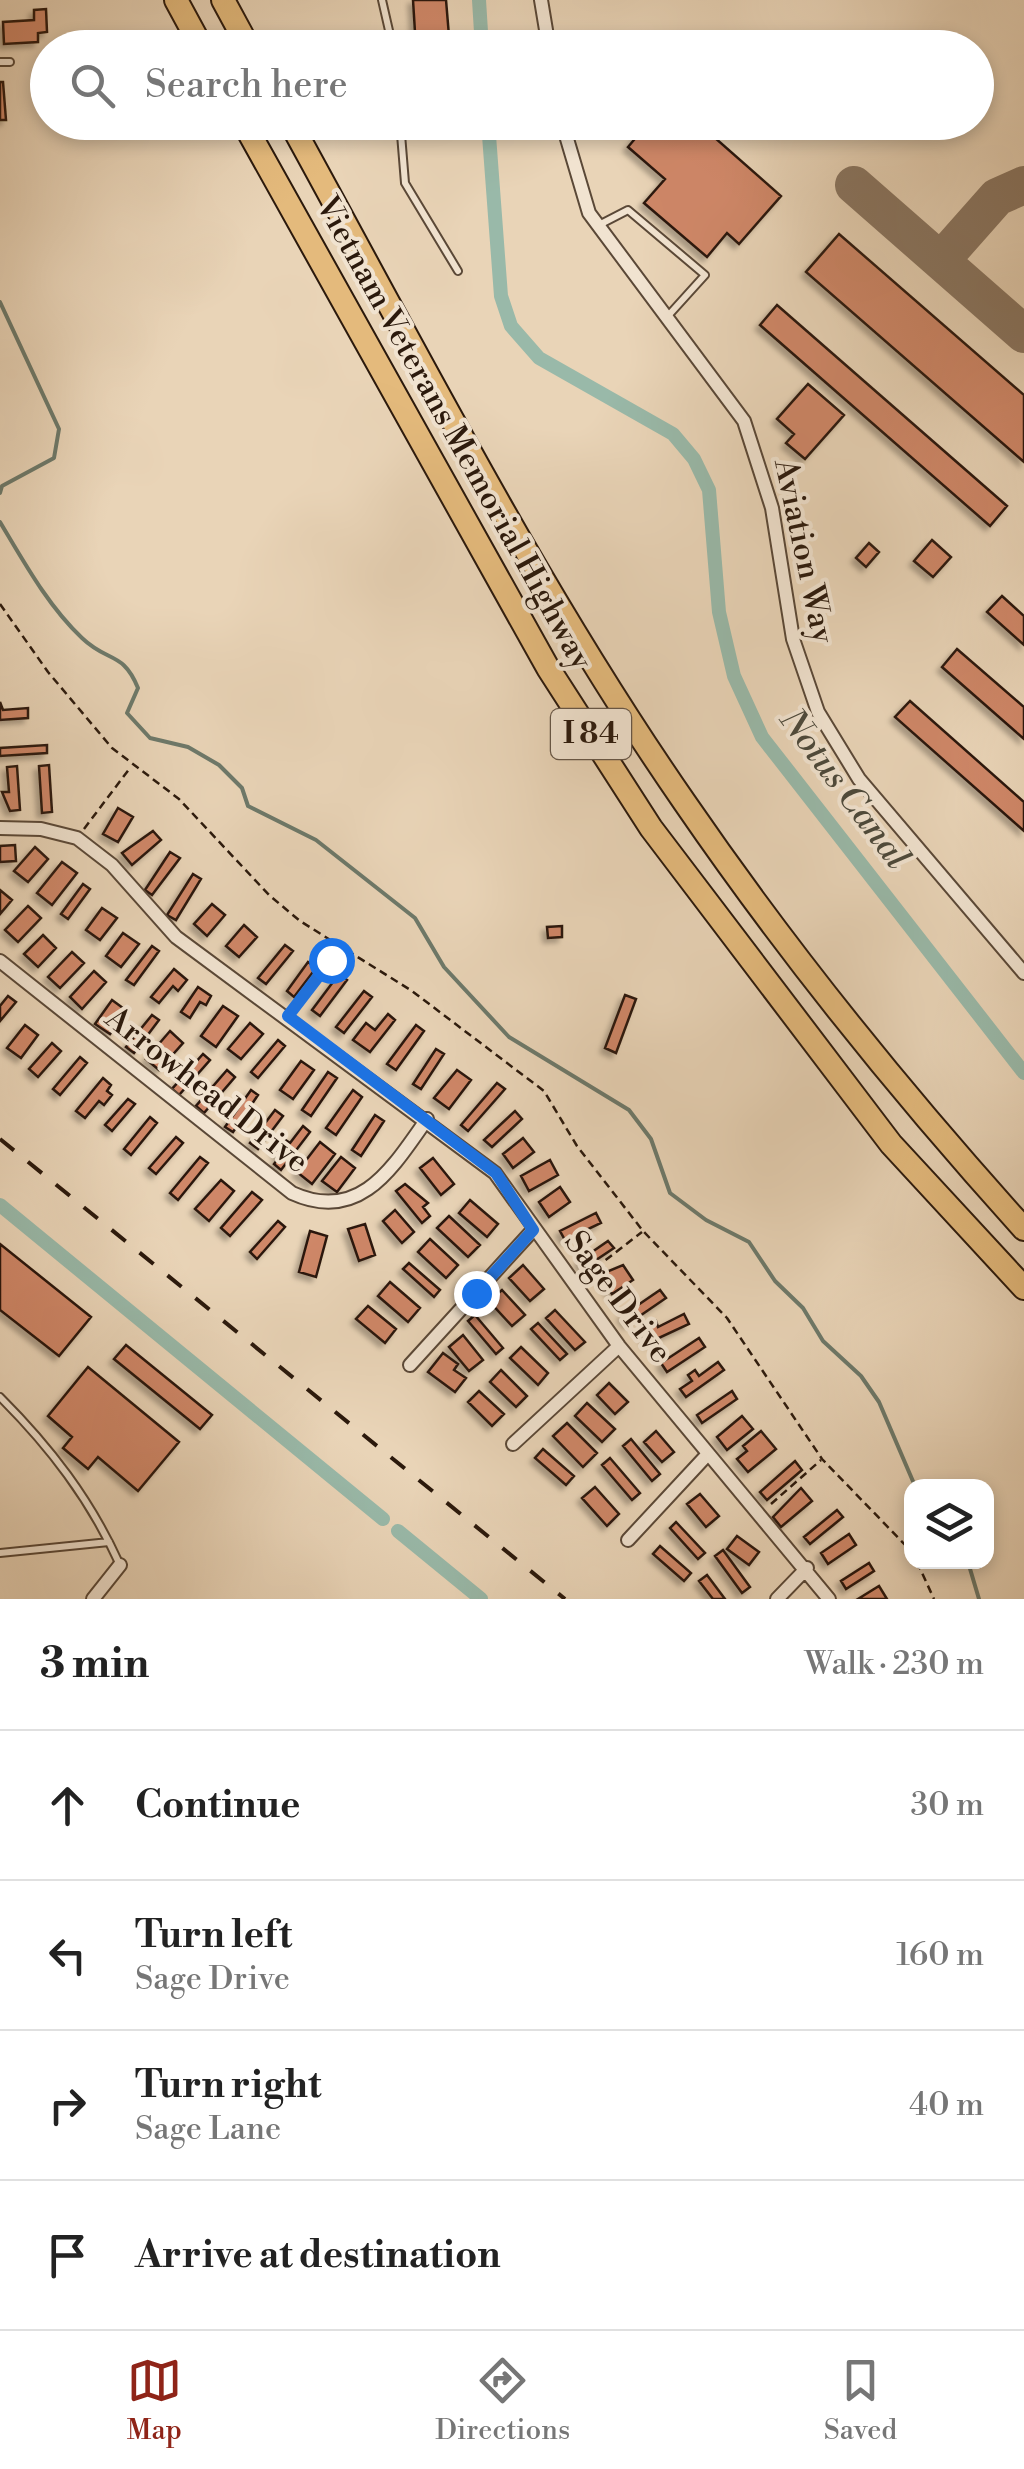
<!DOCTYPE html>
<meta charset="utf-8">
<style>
:root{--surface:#fff;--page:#f6f6f6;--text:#222;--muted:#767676;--line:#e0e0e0;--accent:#8f2418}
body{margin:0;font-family:"Libre Bodoni",serif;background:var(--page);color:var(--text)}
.controls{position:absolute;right:30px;bottom:30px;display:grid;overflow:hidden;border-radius:20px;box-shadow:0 5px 15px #0003}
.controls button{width:90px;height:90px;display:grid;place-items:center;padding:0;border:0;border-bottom:2px solid var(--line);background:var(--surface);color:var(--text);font:50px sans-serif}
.stop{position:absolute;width:30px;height:30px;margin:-22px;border:8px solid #1a73e8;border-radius:50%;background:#fff}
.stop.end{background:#1a73e8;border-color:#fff;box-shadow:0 2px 10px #0008}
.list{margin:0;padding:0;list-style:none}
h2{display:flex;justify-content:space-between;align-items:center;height:130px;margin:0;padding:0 40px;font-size:42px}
h2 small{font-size:32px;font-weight:400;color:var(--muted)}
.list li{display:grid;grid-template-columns:65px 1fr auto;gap:30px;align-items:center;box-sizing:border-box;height:150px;padding:0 40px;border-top:2px solid var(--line)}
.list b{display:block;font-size:38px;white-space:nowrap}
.list p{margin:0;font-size:32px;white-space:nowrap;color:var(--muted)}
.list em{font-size:32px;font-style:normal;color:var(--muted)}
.icon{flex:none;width:55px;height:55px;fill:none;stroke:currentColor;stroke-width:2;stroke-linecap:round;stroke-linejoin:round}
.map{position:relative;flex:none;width:1024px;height:1599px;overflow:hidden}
.search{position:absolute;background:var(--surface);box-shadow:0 5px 15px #0003;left:30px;right:30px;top:30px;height:110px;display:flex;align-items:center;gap:25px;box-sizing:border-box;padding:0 35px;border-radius:55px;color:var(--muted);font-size:38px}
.sheet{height:730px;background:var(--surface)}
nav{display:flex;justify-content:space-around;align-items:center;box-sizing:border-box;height:140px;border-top:2px solid var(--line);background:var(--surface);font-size:28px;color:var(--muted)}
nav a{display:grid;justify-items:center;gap:5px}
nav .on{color:var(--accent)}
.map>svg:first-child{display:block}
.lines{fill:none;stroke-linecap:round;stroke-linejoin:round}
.stream{stroke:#6d796a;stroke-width:4}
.canal{stroke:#99b9a9;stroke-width:14}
.taxiway{stroke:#8a7662;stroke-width:38}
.building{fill:#cf8768;stroke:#2b190c;stroke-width:2.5;filter:url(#shadow)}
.service-casing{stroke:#5a4837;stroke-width:10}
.minor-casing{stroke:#5a4837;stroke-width:16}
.motorway-casing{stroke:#2b190c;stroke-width:26}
.path{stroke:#2b190c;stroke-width:2.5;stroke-dasharray:8 5;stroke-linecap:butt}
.service{stroke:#f1e3d0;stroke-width:6}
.minor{stroke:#f1e3d0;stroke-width:12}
.motorway{stroke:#e4ba7c;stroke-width:22}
.rail{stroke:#2b190c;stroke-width:4;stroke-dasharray:18 18;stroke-linecap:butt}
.route{stroke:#1a73e8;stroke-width:12}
.labels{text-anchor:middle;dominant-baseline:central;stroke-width:8;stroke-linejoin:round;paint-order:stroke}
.shield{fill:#f1e3d0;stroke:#665647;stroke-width:2.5}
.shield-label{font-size:30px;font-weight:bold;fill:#2b190c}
.street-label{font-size:32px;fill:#2b190c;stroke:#f1e3d0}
.water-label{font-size:35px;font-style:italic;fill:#4c493b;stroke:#f1e3d0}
</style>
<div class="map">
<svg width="1024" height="1599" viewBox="0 0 1024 1599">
<defs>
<filter id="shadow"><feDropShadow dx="-4.5" dy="4.5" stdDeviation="2.5" flood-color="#0004"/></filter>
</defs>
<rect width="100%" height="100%" fill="#e9d4b7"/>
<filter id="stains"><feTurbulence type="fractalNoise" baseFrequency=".002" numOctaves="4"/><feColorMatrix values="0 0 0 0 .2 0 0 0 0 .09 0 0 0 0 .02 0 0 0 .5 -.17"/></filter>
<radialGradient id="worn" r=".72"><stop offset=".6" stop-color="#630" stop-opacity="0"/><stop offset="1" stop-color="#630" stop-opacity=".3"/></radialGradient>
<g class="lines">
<path class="stream" d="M0 302 59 429 54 458 2 486 0 493
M0 522C24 562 48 606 82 638 108 663 123 651 138 688L127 713 150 738 188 747 219 765 242 788 248 806 316 840 415 918 444 967 509 1037 629 1110 651 1139 670 1193 706 1220 749 1242 775 1281 803 1308 823 1341 861 1376 879 1402 915 1486
M968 1562 979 1599"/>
<path class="canal" d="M479 0 482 48
M488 122 501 296 511 326 539 358 673 434 694 459 709 490 719 612 734 676 762 737 1024 1073
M0 1205 383 1519
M398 1531 481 1599"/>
<path class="taxiway" d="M854 185 1024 334
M943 258 997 197 1024 185"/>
</g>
<path class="building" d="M413 0H446L450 48H416Z
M46 9 47 32 38 33V42L4 44 3 22 34 20V10Z
M0 82H3L6 120H0Z
M649 122H697L781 196 739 244 727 233 707 257 644 203 665 179 628 147Z
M839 234 1024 395V462L806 272Z
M777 305 1007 506 990 526 760 325Z
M808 384 844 415 805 459 786 443 794 434 777 419Z
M932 540 951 557 933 577 914 561Z
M869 543 879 552 866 567 856 558Z
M1002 596 1024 616V645L987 612Z
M957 649 1024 707V739L942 667Z
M910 701 1024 802V831L895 717Z
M0 702 3 710 28 708V718L0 720Z
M47 745V753L0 756V748Z
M49 765 52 812 42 813 39 766Z
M17 766 20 810 10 811 2 792H9L7 767Z
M118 808 133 817 118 842 103 834Z
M153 831 161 840 132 865 122 853Z
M15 845 16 861 0 862V846Z
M35 847 48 859 28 882 14 871Z
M170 852 180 858 152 895 145 890Z
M62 862 77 873 52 905 37 893Z
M193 874 201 879 176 920 167 915Z
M83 884 90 889 68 919 61 914Z
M0 890 12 900 0 914Z
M212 904 225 915 207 936 194 924Z
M28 906 41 918 18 942 5 930Z
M102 908 117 918 100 940 86 930Z
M244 925 257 937 239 957 226 946Z
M562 926V937L548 938 547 927Z
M123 933 139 944 121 967 106 956Z
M43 935 56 948 38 967 24 954Z
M285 945 293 951 266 984 258 978Z
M152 946 159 951 134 985 126 980Z
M72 952 84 963 60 988 48 977Z
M308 962 316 968 294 997 287 991Z
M174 969 187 980 178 991 173 986 159 1003 151 997Z
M94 971 106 982 82 1009 70 997Z
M339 974 347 980 320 1016 312 1010Z
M198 987 211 996 206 1005 200 1002 190 1018 181 1012Z
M364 991 372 997 344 1033 336 1027Z
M625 995 636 999 616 1053 605 1048Z
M8 996 16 1002 0 1021V1006Z
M112 1000 127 1011 110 1034 95 1024Z
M223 1006 238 1016 216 1047 201 1036Z
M388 1014 395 1020 370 1052 353 1040 366 1023 375 1030Z
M152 1015 159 1020 134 1053 126 1047Z
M250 1023 263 1034 241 1059 228 1049Z
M25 1025 38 1035 21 1058 7 1048Z
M416 1025 424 1031 396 1070 387 1064Z
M170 1031 183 1043 159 1070 146 1059Z
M278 1040 285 1046 258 1078 251 1072Z
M52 1043 61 1051 38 1077 29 1069Z
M436 1049 444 1054 421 1089 413 1084Z
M203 1054 210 1060 179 1095 172 1089Z
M80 1057 87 1063 60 1095 53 1089Z
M301 1061 314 1070 293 1099 280 1090Z
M227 1070 235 1077 204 1113 196 1106Z
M457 1070 471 1080 449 1109 434 1098Z
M328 1072 337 1078 311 1116 302 1110Z
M103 1078 111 1085 107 1091 112 1095 104 1105 99 1101 85 1118 76 1111Z
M497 1083 505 1089 468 1131 461 1125Z
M251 1090 258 1095 233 1132 225 1127Z
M353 1090 362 1097 336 1135 326 1128Z
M128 1099 135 1104 112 1131 105 1125Z
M275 1110 283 1116 258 1149 250 1143Z
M515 1111 522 1119 492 1147 484 1140Z
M375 1115 384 1121 361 1156 352 1150Z
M150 1117 157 1123 131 1155 124 1149Z
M303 1126 310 1132 281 1170 274 1164 280 1156 275 1151 284 1139 290 1143Z
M176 1137 183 1143 156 1174 149 1168Z
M523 1138 534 1152 513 1168 503 1154Z
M320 1142 335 1154 312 1184 297 1172Z
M200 1157 208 1163 178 1200 170 1193Z
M341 1157 355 1168 337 1192 322 1181Z
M433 1158 454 1184 441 1195 420 1168Z
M550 1160 558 1175 529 1191 521 1176Z
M221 1180 234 1191 209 1221 195 1209Z
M405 1184 428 1203 423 1207 430 1216 422 1223 396 1191Z
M560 1187 570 1202 549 1217 539 1202Z
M252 1192 262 1200 230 1236 221 1228Z
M470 1200 498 1224 487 1237 459 1213Z
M395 1210 414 1232 402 1243 383 1221Z
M596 1213 601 1223 565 1240 560 1231Z
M449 1216 480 1245 468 1257 437 1228Z
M278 1221 285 1227 257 1259 250 1252Z
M365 1224 375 1255 359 1261 348 1229Z
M310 1231 327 1236 316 1277 299 1272Z
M430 1239 458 1265 446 1278 418 1252Z
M608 1241 614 1248 584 1268 579 1261Z
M0 1244 91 1317 59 1356 0 1310Z
M409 1263 440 1290 434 1297 403 1269Z
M523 1265 544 1289 530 1301 509 1278Z
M623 1265 633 1280 612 1294 599 1275Z
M390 1282 420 1308 408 1322 378 1296Z
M502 1290 525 1315 512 1326 489 1301Z
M660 1290 666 1298 628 1324 622 1316Z
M368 1306 396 1329 385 1343 356 1319Z
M555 1310 585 1342 575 1350 546 1318Z
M684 1314 689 1324 648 1343 641 1328 656 1321 658 1327Z
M475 1315 503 1348 496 1354 468 1321Z
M538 1323 567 1354 560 1360 531 1329Z
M463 1335 483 1360 469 1371 449 1347Z
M699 1338 705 1347 667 1372 661 1363Z
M126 1345 212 1415 200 1429 114 1359Z
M521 1347 548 1373 538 1385 510 1358Z
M443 1353 458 1364 454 1370 466 1378 455 1392 428 1372Z
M718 1362 724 1370 686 1397 680 1389 692 1381 688 1375 695 1370 699 1376Z
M88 1367 179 1442 138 1491 98 1457 88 1469 63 1448 72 1437 48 1416Z
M501 1370 527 1396 516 1407 490 1382Z
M609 1383 628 1402 615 1414 597 1395Z
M479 1391 504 1414 492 1426 468 1402Z
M732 1391 737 1399 702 1423 697 1415Z
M587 1403 615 1429 602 1442 575 1416Z
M742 1416 753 1429 727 1450 717 1437Z
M567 1423 597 1453 583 1467 553 1436Z
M656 1431 674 1452 662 1462 644 1442Z
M761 1431 776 1449 748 1472 737 1459 747 1451 743 1446Z
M631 1439 660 1474 652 1481 623 1446Z
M543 1449 574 1476 566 1485 535 1458Z
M610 1458 640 1493 632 1500 602 1465Z
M795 1461 802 1470 767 1500 760 1492Z
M595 1487 619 1514 607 1526 582 1498Z
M801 1488 812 1501 781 1527 773 1517Z
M700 1494 719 1516 706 1527 687 1504Z
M837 1510 843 1517 810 1544 804 1537Z
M676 1522 705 1553 698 1559 670 1528Z
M849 1534 856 1545 828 1564 821 1553Z
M737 1536 759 1552 749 1565 727 1549Z
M660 1546 691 1573 684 1581 653 1554Z
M723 1550 750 1587 742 1593 715 1556Z
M869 1563 874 1571 846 1589 841 1581Z
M707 1575 725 1599H713L699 1581Z
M879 1586 887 1599H858Z"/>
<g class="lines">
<defs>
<path id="service" d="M382 0 393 48
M0 62H10
M400 122 405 183 458 271
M597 226 628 210 705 275 667 317
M0 1397C50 1447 90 1499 119 1563
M0 1553 109 1542"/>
<path id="minor" d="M541 0 549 48
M562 122 589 213 744 421 772 508 793 639 818 712 859 779 1024 973
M0 828 41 829 77 838 112 865 176 937 495 1173 619 1346 829 1599
M0 961 292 1193C360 1224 393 1167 427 1119
M410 1365 533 1230
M513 1444 619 1346
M628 1540 707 1455
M93 1599 120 1565
M777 1599 807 1568"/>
<path id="motorway" d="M176 0 202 48
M223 0 249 48
M243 122 548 668 651 828 891 1144 1024 1288
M290 122C416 351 536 588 685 803 788 953 902 1094 1024 1229"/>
</defs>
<use href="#service" class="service-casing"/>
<use href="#minor" class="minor-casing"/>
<use href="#motorway" class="motorway-casing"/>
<path class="path" d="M0 604 48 672 112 748 179 799 269 895 300 921 412 991 544 1091 577 1146 643 1231 727 1318 822 1459 912 1552
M84 829 130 768
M296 1006 338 948
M585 1276 642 1232
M771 1504 821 1460
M917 1562 934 1599"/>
<use href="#service" class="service"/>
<use href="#minor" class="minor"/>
<use href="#motorway" class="motorway"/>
<path class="rail" d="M0 1139 565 1599"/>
</g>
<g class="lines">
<path class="route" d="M331 960 288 1016 496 1173 533 1230 476 1293"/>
</g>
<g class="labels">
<rect class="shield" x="551" y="709" width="80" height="50" rx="8"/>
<g class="shield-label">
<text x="591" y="734">I 84</text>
</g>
<g class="street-label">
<text transform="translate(454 433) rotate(61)">Vietnam Veterans Memorial Highway</text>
<text transform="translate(804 551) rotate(78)">Aviation Way</text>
<text transform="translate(207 1090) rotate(38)">Arrowhead Drive</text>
<text transform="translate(618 1297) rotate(53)">Sage Drive</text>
</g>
<g class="water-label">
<text transform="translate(844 789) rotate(53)">Notus Canal</text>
</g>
</g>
<rect width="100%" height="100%" filter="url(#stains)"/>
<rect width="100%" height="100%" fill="url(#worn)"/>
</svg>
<div class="controls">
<button><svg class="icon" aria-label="layers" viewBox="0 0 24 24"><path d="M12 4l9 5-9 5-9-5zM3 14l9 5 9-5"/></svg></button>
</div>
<div class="stop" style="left:331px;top:960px"></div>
<div class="stop end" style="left:476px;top:1293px"></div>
<div class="search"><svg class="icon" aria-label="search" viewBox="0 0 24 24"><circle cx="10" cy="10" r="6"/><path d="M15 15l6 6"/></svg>Search here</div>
</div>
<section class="sheet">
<h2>3 min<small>Walk · 230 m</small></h2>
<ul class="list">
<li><svg class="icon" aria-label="ahead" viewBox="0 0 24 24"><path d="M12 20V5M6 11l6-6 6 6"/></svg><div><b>Continue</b></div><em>30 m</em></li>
<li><svg class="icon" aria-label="left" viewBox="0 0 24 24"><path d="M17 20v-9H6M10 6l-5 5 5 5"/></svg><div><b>Turn left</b><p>Sage Drive</p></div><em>160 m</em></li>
<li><svg class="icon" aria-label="right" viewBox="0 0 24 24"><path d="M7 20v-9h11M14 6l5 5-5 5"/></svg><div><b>Turn right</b><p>Sage Lane</p></div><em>40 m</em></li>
<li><svg class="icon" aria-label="arrive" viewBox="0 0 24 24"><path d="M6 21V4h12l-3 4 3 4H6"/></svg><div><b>Arrive at destination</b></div></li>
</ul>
</section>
<nav>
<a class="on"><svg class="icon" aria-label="map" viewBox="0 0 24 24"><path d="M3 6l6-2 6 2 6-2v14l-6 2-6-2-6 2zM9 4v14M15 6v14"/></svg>Map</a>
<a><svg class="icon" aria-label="directions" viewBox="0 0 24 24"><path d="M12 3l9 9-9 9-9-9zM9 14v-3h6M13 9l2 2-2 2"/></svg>Directions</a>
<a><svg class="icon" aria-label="saved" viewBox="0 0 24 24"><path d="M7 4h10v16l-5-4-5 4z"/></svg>Saved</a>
</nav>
